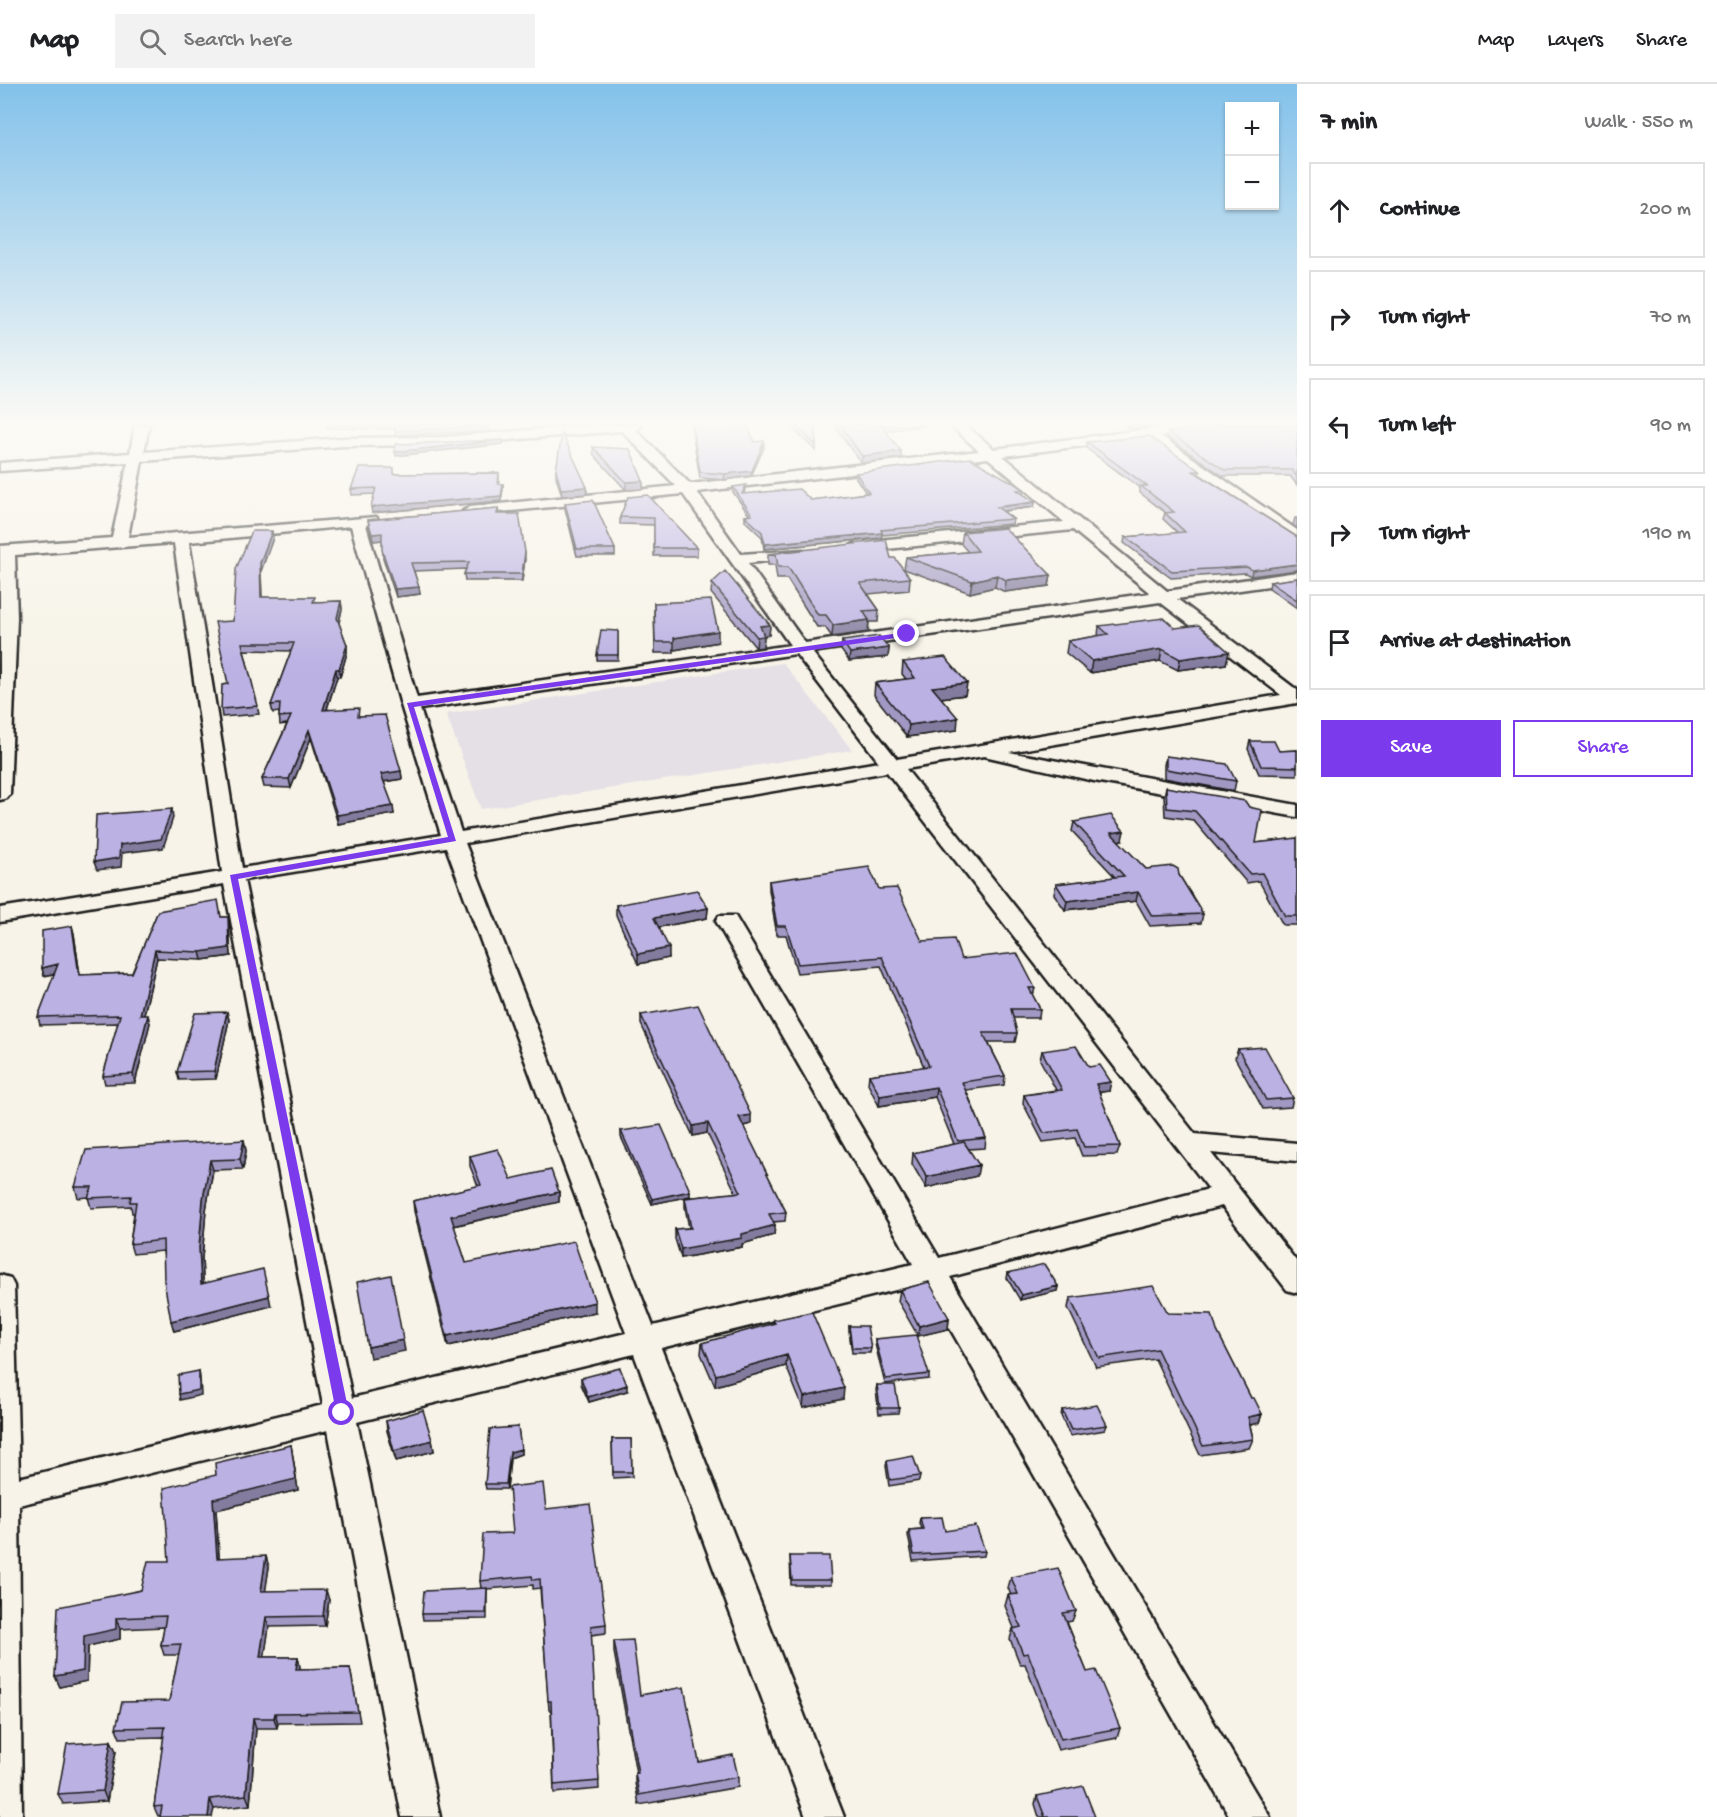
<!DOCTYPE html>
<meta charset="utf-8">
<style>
:root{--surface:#fff;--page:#f2f2f2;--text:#202124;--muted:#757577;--line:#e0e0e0;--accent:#7c3aed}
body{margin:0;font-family:"Gochi Hand",sans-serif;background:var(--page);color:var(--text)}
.controls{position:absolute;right:18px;top:18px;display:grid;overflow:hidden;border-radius:0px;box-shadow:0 2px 4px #0004}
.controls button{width:54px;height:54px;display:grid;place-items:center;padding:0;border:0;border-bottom:2px solid var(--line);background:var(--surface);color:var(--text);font:30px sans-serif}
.stop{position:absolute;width:18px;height:18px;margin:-14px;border:4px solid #7c3aed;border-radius:50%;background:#fff}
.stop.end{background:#7c3aed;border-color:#fff;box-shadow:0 2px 6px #0008}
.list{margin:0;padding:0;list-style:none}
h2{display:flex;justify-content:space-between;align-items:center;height:78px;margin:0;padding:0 24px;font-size:26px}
h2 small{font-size:20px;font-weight:400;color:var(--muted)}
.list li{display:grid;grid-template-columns:39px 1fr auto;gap:18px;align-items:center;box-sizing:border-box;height:96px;margin:0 12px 12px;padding:0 12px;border:2px solid var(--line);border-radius:0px}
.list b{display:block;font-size:22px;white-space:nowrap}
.list em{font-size:20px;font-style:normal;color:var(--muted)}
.actions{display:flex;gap:12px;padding:18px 24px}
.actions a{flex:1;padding:14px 0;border:2px solid var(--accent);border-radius:0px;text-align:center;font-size:21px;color:var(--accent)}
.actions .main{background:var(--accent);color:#fff}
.icon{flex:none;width:33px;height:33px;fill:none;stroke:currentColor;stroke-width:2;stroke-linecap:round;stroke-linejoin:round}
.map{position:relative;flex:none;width:1297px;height:1733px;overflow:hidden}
header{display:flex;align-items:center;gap:36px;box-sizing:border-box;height:84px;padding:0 30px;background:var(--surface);border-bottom:2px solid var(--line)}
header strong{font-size:28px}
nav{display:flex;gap:33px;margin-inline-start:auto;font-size:21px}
.search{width:420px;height:54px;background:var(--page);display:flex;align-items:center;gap:15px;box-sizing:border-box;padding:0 21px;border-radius:0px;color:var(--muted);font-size:22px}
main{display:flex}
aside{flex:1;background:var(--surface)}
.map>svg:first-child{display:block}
.built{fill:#e5dfe6}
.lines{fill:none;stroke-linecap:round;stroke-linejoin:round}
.street-casing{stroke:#1c1c1c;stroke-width:5}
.street{fill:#f7f3e8;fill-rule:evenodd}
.wall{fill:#a198c3;stroke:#1c1c1c;stroke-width:1.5}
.shaded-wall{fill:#837c9f;stroke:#1c1c1c;stroke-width:1.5}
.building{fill:#bbb1e3;stroke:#1c1c1c;stroke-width:1.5}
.route{fill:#7c3aed}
</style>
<header>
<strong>Map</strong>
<div class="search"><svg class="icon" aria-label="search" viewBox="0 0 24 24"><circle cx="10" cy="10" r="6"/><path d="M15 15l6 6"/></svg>Search here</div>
<nav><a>Map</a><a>Layers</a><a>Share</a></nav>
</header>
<main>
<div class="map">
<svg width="1297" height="1733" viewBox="0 0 1297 1733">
<rect width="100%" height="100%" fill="#f7f3e8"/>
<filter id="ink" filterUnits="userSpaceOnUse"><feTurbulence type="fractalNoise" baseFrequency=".0167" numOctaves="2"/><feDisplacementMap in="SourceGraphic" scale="12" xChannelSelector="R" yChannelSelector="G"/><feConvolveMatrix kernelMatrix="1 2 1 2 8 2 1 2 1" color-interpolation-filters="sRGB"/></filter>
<g filter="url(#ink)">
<path class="built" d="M783 579 852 666 481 725 446 630Z"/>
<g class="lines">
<defs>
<path id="street" d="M135 341H149L144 368 344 354 444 353 592 341H642L636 346 690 400 979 367 950 341H965L994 365 1181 341H1222L1216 345 1161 352 1297 446V458L1146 354 1003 372 1167 507 1297 488V498L1177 515 1297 606V619L1009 668 1297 721V733L1094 697 984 672 906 685 1195 1050 1297 1059V1077L1211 1069 1297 1178V1209L1287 1206 1222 1122 950 1193 1270 1733H1230L924 1199 661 1264 844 1733H806L634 1270 357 1338 440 1733H402L328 1346 19 1421 22 1733H0V1191L10 1194 14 1202 19 1394 323 1321 224 800 0 838V824L222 788 174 459 15 471 17 534 10 710 7 714 0 716V462L112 454 128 378 0 387V379L130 369ZM622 347 676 402 470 423 463 427 470 431 683 410 790 561 417 614 366 441 376 439 379 436 376 433 128 453 142 377 344 362 444 361ZM988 374 1064 438 857 458 849 463 857 468 1073 446 1150 509 805 559 748 479 798 474 806 469 804 466 741 470 697 408ZM351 442 401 621 441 751 242 784 189 458ZM1160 518 1281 611 897 675 812 568ZM796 570 879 678 461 748 420 625ZM887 688 1209 1105 939 1174 738 837 735 832H719L716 837 913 1180 653 1242 465 759ZM446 763 626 1249 352 1314 244 796Z"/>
</defs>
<use href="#street" class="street-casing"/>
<use href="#street" class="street"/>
</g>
<path class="wall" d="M326 341H489L490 347 395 351V345L326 344Z
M691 341H746L755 358 764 363 751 392 724 396 700 394Z
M789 341H816V367Z
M834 341H926L885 347 901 374 861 379Z
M1124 341H1160L1130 345Z
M1297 341V401L1290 392H1223L1167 353 1168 348Z
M1087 358 1200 387 1199 390 1297 453V486L1251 492 1245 489 1171 494 1124 459 1125 453 1178 449 1163 435 1165 429H1166L1140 409V404L1086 364Z
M593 363 643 397V405L626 406 594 371Z
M556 386 587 410 562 412 556 393Z
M499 389V400H503V405L501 417 372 429 375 410 352 411 351 405 395 390Z
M856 389 1024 405 1023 410 1035 418 1034 423 1003 427 1013 435 1012 440 882 451 881 454 764 465 762 453 745 437V432L749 431 733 408V403L745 406 744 410 811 416 866 409 856 394Z
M628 413 697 464V472H654V441L620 440V433Z
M565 419 615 465V472H577L565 425Z
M498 424 499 430 525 475 522 497H465L464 490 466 485 414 487 420 510 396 513 383 474 382 456 373 457 369 443 368 436Z
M1295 434H1297V444L1293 441Z
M963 448 1051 491 1049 502 1005 508 995 503 970 509 904 485 906 473 968 468 961 460Z
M273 454 261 487 262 513 316 518 341 517 342 525 339 539 347 561V569L340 593H337L327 625 360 632 401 687 402 695 384 698 394 730 338 740 311 654 291 704 264 703 262 695 287 640 280 641 279 628 273 629 271 621 291 567 244 566 259 630 222 633 221 625 228 600 233 537Z
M768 470 891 474 910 494 909 506 868 510 879 526 878 538H869L868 548 832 553 825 543H817L787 495H777L775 481H768Z
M1297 494V524L1269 504 1270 498Z
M712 499 770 541 769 551 764 552 763 563 756 564 711 509Z
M654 519 718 558 674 566V569H655Z
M1099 542 1175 544 1229 568 1226 580 1178 586 1160 577 1090 589 1066 569 1068 557 1098 552Z
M618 547V576H597V571Z
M842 557 889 564 888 573 849 577 841 566Z
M903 578 967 599 965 611 941 614 957 646 907 653 874 611 875 599 906 595 902 590Z
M1250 657 1279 667 1297 666V691L1259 690 1248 665Z
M1166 672 1236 697 1234 707 1164 694V681Z
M1166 703 1256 759 1297 754V841H1283L1259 797 1247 799 1193 736 1165 732 1164 712Z
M1074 738 1122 756 1118 757 1146 785 1179 791 1203 830 1201 839 1150 842 1136 817 1065 826 1054 810 1056 800 1115 793 1072 747Z
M769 797 879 805 922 857 961 875 1035 904 1033 912 1040 925 1039 934H1013L1017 949 1015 958H988L1005 992 1004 1001 966 1006 986 1054 985 1064 969 1065 977 1092 926 1104 912 1080 913 1069 954 1060 935 1013 879 1022 868 1000 869 991 924 983 881 882 797 889 786 851H777L769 806Z
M616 821 708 824 707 834 659 843 669 874 638 880 616 831Z
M158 827 221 833H228L229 840 231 872 202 876 157 874 144 931 150 939 135 999 105 1000 103 992 118 939 40 941 38 933 55 890 44 892 42 884 72 842 74 850 80 891 132 889Z
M227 928 229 936 216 995 179 996 177 988Z
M641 931 751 1040 743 1042 786 1128 785 1137 773 1138 775 1141 774 1151 742 1160V1163L681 1174 675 1155V1145L689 1144 685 1123V1114L736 1109 707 1049 693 1052 641 940Z
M1238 965 1293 1014 1291 1023 1263 1025 1235 974Z
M1042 967 1089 983 1109 1007 1099 1008 1120 1062 1117 1071 1082 1072 1075 1054 1043 1058 1023 1019 1024 1011 1056 1006 1040 976Z
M621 1047 690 1112 652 1120 621 1053Z
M244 1056 246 1067 243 1085 213 1086 206 1126 202 1174 203 1200 271 1222 174 1247 163 1167 133 1170 130 1160 134 1129H132L131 1122 91 1124 88 1113 78 1114 75 1103Z
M470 1072 511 1095 559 1108V1118L454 1142 466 1179 595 1228 448 1262 414 1127 413 1117 478 1102 470 1082Z
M1008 1189 1058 1202 1057 1207 1020 1216 1007 1194Z
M900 1206 949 1234 948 1245 918 1252 898 1217Z
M1070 1214 1168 1229 1217 1247 1251 1314 1262 1330 1259 1339 1250 1341 1253 1355 1249 1364 1200 1371 1155 1275 1096 1283 1068 1224Z
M773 1236 843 1315 803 1324 786 1282 715 1302 701 1270 702 1259 773 1240Z
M849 1242 871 1264 870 1269H852L849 1247Z
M875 1255 929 1290V1295L885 1300 875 1260Z
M581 1294 627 1307 589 1318 581 1300Z
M877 1301 899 1324 898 1329 879 1330 876 1306Z
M1062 1326 1107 1341 1105 1346 1070 1352 1061 1332Z
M386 1337 432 1356 434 1367 396 1377 387 1347Z
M518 1343 521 1370 510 1374 507 1405H486L485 1400Z
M612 1355H631L632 1393 613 1394Z
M291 1361 298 1406 216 1426 219 1474 269 1483 265 1507 329 1516 325 1542 269 1543 264 1573H298L300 1585 350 1584 360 1638 278 1639 277 1644H256L250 1721 214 1725 158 1732 154 1723 164 1653 120 1654 116 1644 169 1617 179 1571H164L161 1561 164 1543 120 1545V1555L88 1562 87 1597 60 1603 55 1592 141 1506 169 1477 216 1391Z
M887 1377 920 1392 919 1397 889 1402 886 1382Z
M546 1425 606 1540V1549L591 1551 599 1705 554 1709 551 1626H549L540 1504 533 1505V1501L487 1505V1535L423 1536 422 1530 481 1504 480 1497 513 1449Z
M920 1434 985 1467 984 1472 913 1477 908 1451 909 1446 921 1445 919 1439Z
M790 1472 831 1496V1501H791Z
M1011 1493 1076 1527 1072 1537 1067 1538 1087 1588 1120 1644 1117 1654 1058 1666 1025 1580H1020L1010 1555 1013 1545 1014 1544 1005 1522 1008 1511H1011L1008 1504Z
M614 1557 640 1611 699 1678 738 1693V1703L639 1721 635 1699V1689H636L614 1568Z
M111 1657 116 1667 107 1717 63 1720 58 1710Z
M1037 1712 1095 1733H1039L1035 1720Z"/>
<path class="shaded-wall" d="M880 341H926L880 348Z
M1130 341H1160L1130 345Z
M503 356V360L396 372 395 368Z
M764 357V363L751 392 724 396 725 390Z
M901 367V374L861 379 862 372Z
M643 397V405L626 406V398Z
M503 400V405L501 417 372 429 371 423Z
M587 403V410L562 412 561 405Z
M1035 418 1034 423 996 428 997 423Z
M272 447 273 454 261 487 262 521 260 479Z
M382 449 383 456 373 457 372 450Z
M882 449 881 454 764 465 765 460Z
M525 468V475L522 497V490Z
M1297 480V486L1251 492 1252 486Z
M997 491 995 503 970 509 972 497Z
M1051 491 1049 502 1005 508 1006 496Z
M419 503 420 510 396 513 395 505Z
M341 517 342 525 338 542 337 534Z
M869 536 868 548 832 553 833 541Z
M770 541 769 551 764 552 763 563 756 564 757 553 760 542Z
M718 547V558L674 566V554Z
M347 561V569L340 593 339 585Z
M889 564 888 573 849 577 850 569Z
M1162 565 1160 577 1090 589 1092 577Z
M1229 568 1226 580 1178 586 1180 575Z
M336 585 337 593 324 634 323 626Z
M967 599 965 611 931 615 932 603Z
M958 634 957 646 907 653 909 641Z
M309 646 311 654 291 704 289 695Z
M401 687 402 695 382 698 381 690Z
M393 722 394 730 338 740 337 731Z
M172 725 173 734 163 764 122 769 121 783 97 786 94 778Z
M1124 747 1122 756 1109 758 1111 749Z
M1138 808 1136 817 1065 826 1067 817Z
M708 824 707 834 654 844V834Z
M228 833 229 840 231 872 202 876 200 868Z
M72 842 74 850 81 899 79 891Z
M669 864V874L638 880V870Z
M155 866 157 874 142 939 140 931Z
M58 880 60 888 44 892 42 884Z
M227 928 229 936 216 995 214 987Z
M148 931 150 939 135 999 133 990Z
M1111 998 1109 1007 1094 1009 1096 1000Z
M936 1003 935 1013 879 1022 880 1012Z
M751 1031V1040L739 1043V1033Z
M708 1039 707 1049 693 1052V1042Z
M244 1056 246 1067 243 1085 240 1075Z
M210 1076 213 1086 206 1126 202 1174 204 1211 201 1200 199 1164 203 1115Z
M979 1081 977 1092 926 1104 927 1093Z
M690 1107V1112L652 1120V1115Z
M559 1108V1118L452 1142 451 1132Z
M775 1141 774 1151 742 1160V1163L681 1174V1165L742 1150Z
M1058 1202 1057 1207 1020 1216 1022 1211Z
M269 1212 271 1222 174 1247 171 1237Z
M595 1218V1228L448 1262 447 1252Z
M949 1234 948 1245 918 1252 919 1242Z
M403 1256 405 1267 370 1274 368 1263Z
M787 1271 786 1282 715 1302 716 1291Z
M199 1287 200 1293 201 1311 180 1316 179 1310Z
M627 1301V1307L589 1318 588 1313Z
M844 1304 843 1315 803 1324 804 1313Z
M1262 1330 1259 1339 1245 1342 1248 1333Z
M432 1356 434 1367 396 1377 394 1367Z
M291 1361 298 1406 216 1426 220 1485 217 1474 213 1415Z
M521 1365V1370L510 1374 507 1405 506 1400 510 1368Z
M266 1472 269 1483 264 1517 261 1507Z
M326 1506 329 1516 325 1542 323 1532Z
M266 1533 269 1543 263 1583 260 1573Z
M116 1534 120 1545V1555L88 1562 87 1597 60 1603 55 1592 84 1552Z
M298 1573 300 1583 298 1595 296 1585Z
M275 1629 278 1639 277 1644 274 1634Z
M253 1634 256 1644 250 1721 246 1711Z
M111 1657 116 1667 107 1717 103 1707Z
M210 1715 214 1725 212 1733H208Z"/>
<path class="building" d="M395 341H489L490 342 395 347Z
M692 341H746L755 358 764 357 752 387 725 390 700 388Z
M795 341H816V361Z
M840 341H881L901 367 862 372Z
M1218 341H1297V393L1292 386H1225L1168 348Z
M562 349 587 403 561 405 556 386Z
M1149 352 1200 387H1193L1297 453V480L1252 486 1247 483 1172 487 1125 453 1185 448 1165 429 1174 428 1141 402H1147L1087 358Z
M503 356 395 368V360Z
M593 363 630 365 643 397 626 398Z
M970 374 1024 405 1017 406 1035 418 997 423 1013 435 881 446 882 449 765 460 762 448 745 432 752 431 733 403 746 401 742 410 799 405 811 416 869 409 856 389Z
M359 384H394V390L499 389 498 400H503L501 412 371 423 376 404 351 405Z
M648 411 697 464H654V434L620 433 628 413Z
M593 416 615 465H577L565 419Z
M498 424 497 430H519L525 468 522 490H464L469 478 411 479 419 503 395 505 382 466V449L372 450 368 436Z
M1005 444 1051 491 1006 496 997 491 972 497 906 473 978 467 963 448Z
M252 447H272L260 479 261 513H315L313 518 341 517 337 534 347 561 339 585H336L323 626 359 624 358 632 385 631 401 687 381 690 393 722 337 731 309 646 289 695H262L291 632 279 633 280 620 271 621 294 559H242L258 622 221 625 222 601 228 600 215 538 233 537 236 485Z
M886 456 891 474H895L910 494 860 499 879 526 863 527 869 536 833 541 826 531H818L788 483H778L776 470H768Z
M725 487 770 541 760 542 764 552 757 553 712 499Z
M1297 494V516L1270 498Z
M711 516 718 547 674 554V558H655L654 519Z
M1164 534 1175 544 1199 541 1229 568 1180 575 1162 565 1092 577 1068 557 1108 550 1099 542Z
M601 546 618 547V571H597Z
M879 552 889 564 850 569 842 557Z
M945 573 967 599 932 603 958 634 909 641 875 599 915 594 903 578Z
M1250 657H1274L1279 667 1297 666V683L1261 682Z
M1166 672 1227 680 1236 697 1166 685Z
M1166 703 1245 717 1249 723 1262 726 1256 759 1297 754V832H1285L1262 789 1250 790 1195 727 1167 724Z
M172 725 161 755 120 761 119 774 94 778 96 731Z
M1111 731 1124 747 1111 749 1146 785 1173 782 1178 785 1179 791 1203 830 1152 832 1138 808 1067 817 1056 800 1124 792 1074 738Z
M869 783 879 805 897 804 922 857 954 855 961 875 1017 869 1035 904H1029L1040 925H1011L1017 949H983L1005 992 962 998 986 1054 958 1057 936 1003 880 1012 869 991 929 982 882 873 798 880 786 842H777L769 797Z
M697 806 708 824 654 834 669 864 638 870 616 821Z
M218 816 221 833H228L229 864 200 868 155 866 140 931H148L133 990 103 992 120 931 38 933 58 880 42 884V847L72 842 79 891 132 889 158 827Z
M698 921 751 1031 739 1033 786 1128 769 1130 775 1141 742 1150V1154L681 1165 675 1145 691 1144 685 1114 741 1108 708 1039 693 1042 641 931Z
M227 928 214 987 177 988 195 929Z
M1076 962 1089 983 1100 981 1111 998 1096 1000 1120 1062 1084 1063 1077 1045 1044 1049 1024 1011 1062 1006 1042 967Z
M1265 963 1293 1014 1266 1016 1238 965Z
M661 1041 690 1107 652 1115 621 1047Z
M244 1056 240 1075 210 1076 203 1115 199 1164 201 1200 263 1185 269 1212 171 1237 164 1197 163 1156 130 1160 136 1118H130L131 1112 88 1114 92 1103H75L86 1066Z
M964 1058 979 1081 927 1093 913 1069Z
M498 1065 511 1095 551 1086 559 1108 451 1132 466 1179 574 1157 595 1218 447 1252 413 1117 481 1101 470 1072Z
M1044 1180 1058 1202 1022 1211 1008 1189Z
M391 1191 403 1256 368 1263 357 1198Z
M929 1198 949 1234 919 1242 900 1206Z
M1153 1202 1168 1229 1212 1230 1217 1247 1251 1314H1254L1262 1330 1248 1333 1253 1355 1203 1362 1157 1265 1099 1274 1070 1214Z
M812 1228 844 1304 804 1313 787 1271 716 1291 702 1259 775 1239 773 1236Z
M849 1242H867L871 1264H852Z
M916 1251 929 1290 886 1295 875 1255Z
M620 1284 627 1301 588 1313 581 1294Z
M199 1287V1306L179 1310 178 1291Z
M877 1301H895L899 1324H880Z
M1097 1321 1107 1341 1071 1346 1062 1326Z
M423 1326 432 1356 394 1367 386 1337Z
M518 1343 521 1365 510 1368 506 1400H485L490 1345Z
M612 1355H631L632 1388H613Z
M291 1361 296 1395 213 1415 217 1474 266 1472 261 1507 326 1506 323 1532 266 1533 260 1573H298L296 1585 350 1584 358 1628 275 1629 274 1634H253L246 1711 210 1715 208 1733H160L162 1722 154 1723 165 1643 116 1644 122 1618 169 1617 181 1560 161 1561 166 1532 116 1534V1545L84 1552 83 1587 55 1592 58 1523 141 1506 148 1477H169L164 1404 216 1391 215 1379Z
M913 1372 920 1392 890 1396 887 1377Z
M543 1399 546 1425 590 1420 606 1540 591 1542 599 1697 554 1701 551 1617H548L540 1495 533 1496 532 1492 480 1497 483 1450 513 1449 509 1403Z
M942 1433 945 1447 976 1442 985 1467 914 1471 909 1446 923 1445 920 1434Z
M790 1472H829L831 1496H792Z
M1058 1484 1076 1527 1063 1529 1087 1588 1096 1586 1120 1644 1061 1655 1028 1569 1023 1570 1013 1545 1021 1543 1008 1511 1018 1510 1011 1493Z
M487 1504 486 1529 422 1530 424 1507Z
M633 1556 640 1611 684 1603 699 1678 733 1671 738 1693 639 1711 635 1689H638L614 1557Z
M111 1657 103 1707 58 1710 67 1660Z
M1083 1702 1095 1733H1045L1037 1712Z"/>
</g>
<linearGradient id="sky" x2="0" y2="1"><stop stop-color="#83c1ea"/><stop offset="0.58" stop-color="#fbfaf5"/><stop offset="1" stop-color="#fbfaf5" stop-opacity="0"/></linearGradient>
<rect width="1297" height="584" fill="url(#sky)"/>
<path class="route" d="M907 548 910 552 414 623 456 757 238 795 349 1329 342 1335 337 1333 230 791 448 753 407 619Z"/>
</svg>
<div class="controls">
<button>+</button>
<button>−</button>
</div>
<div class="stop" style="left:342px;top:1329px"></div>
<div class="stop end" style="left:907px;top:550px"></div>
</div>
<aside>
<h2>7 min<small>Walk · 550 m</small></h2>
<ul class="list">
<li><svg class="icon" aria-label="ahead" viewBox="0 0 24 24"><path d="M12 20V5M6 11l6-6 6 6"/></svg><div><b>Continue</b></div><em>200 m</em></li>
<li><svg class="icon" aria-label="right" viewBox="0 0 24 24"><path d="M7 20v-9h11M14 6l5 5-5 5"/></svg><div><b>Turn right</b></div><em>70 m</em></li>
<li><svg class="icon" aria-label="left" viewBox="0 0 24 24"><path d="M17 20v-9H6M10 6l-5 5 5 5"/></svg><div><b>Turn left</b></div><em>90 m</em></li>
<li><svg class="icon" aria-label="right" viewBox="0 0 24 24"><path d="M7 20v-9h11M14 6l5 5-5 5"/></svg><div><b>Turn right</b></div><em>190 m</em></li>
<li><svg class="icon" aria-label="arrive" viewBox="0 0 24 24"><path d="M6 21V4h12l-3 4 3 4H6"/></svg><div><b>Arrive at destination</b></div></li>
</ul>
<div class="actions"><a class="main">Save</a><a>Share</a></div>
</aside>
</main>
